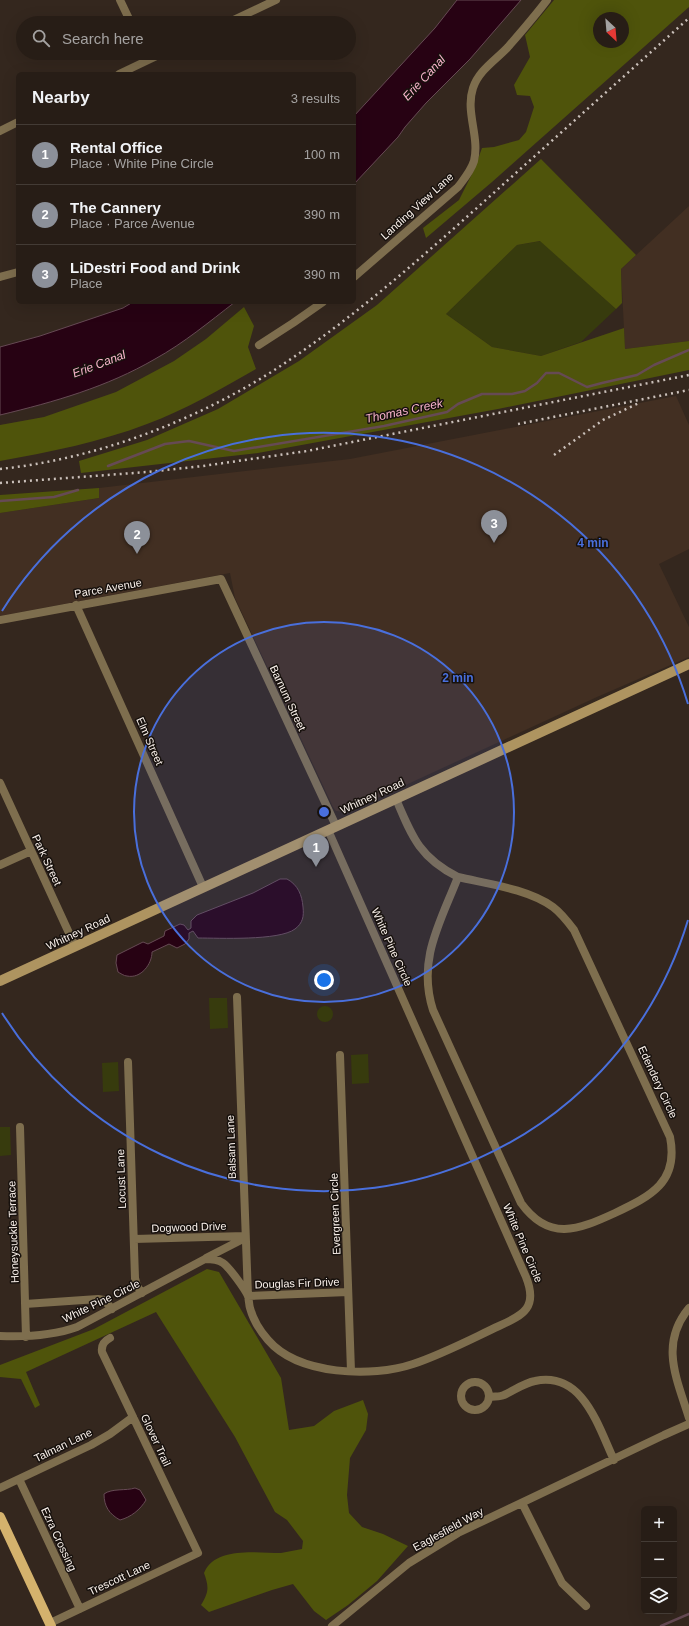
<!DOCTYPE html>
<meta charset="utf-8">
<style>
:root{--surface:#271d16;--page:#332a23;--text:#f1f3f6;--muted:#a4a2a1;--line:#433b35;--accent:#8c9099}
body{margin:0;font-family:Helvetica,sans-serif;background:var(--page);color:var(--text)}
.controls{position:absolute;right:12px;bottom:12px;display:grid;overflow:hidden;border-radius:6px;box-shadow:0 4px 16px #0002}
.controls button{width:36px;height:36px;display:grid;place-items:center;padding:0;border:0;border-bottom:1px solid var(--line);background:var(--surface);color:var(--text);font:20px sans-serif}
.compass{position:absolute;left:593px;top:12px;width:36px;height:36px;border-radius:50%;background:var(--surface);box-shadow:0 4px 16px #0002;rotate:154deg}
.you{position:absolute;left:324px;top:980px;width:14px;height:14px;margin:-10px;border:3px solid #fff;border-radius:50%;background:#1a73e8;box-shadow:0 0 0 6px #1a73e833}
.badge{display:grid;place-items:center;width:26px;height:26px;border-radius:50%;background:var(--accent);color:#fff;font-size:13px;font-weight:700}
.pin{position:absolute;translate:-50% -33px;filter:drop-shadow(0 1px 2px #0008)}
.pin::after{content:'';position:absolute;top:21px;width:14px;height:12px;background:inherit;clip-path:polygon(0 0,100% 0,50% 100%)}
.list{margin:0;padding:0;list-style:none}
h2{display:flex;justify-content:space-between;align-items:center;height:52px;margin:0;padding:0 16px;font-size:17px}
h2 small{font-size:13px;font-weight:400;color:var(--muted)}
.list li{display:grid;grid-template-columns:26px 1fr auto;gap:12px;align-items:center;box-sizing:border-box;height:60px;padding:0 16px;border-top:1px solid var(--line)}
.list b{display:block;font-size:15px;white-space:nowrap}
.list p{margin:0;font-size:13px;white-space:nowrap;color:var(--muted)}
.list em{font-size:13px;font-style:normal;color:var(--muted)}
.icon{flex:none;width:22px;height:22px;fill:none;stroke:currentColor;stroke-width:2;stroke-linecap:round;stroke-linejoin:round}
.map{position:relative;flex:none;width:689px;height:1626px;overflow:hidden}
.search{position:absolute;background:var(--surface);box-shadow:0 4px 16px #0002;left:16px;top:16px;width:340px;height:44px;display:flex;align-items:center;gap:10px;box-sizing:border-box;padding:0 14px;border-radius:22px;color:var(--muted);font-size:15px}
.panel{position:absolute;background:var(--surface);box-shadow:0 4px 16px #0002;left:16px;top:72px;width:340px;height:232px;border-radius:6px}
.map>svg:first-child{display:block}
.built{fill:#422f22}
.green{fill:#373b0d}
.forest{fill:#4f540b;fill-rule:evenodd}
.water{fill:#270213;stroke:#664a54}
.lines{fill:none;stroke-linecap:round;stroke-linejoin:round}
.stream{stroke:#664a54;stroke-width:2.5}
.street{stroke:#7e6e4e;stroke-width:8}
.secondary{stroke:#ae9460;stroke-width:10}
.primary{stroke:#d4b26d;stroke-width:10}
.rail{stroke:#cbc1bb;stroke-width:2.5;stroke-dasharray:2 4;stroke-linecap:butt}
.ring{fill:none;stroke:#496fdc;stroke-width:2}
.labels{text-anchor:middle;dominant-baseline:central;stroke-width:3;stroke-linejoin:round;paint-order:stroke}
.street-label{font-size:11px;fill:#faf1eb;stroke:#17110d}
.water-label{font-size:12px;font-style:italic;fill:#fab5cd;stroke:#17110d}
.centre{fill:#496fdc;stroke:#17110d;stroke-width:2}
.ring-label{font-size:12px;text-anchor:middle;font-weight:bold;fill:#496fdc;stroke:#17110d;stroke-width:3;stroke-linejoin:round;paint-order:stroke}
</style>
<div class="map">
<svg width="689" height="1626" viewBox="0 0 689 1626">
<rect width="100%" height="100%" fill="#34271e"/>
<path class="built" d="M689 206V341L625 349 621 269Z
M676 396 689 425V549L659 564 689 627V657L597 697 347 812 336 811 333 807 235 598 230 573 0 616V513L99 498V488L350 459Z"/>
<path class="green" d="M541 241 616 309 581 342 541 356 492 347 446 314 517 245Z
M209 998H227L228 1028 210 1029Z
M317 1014a8 8 0 1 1 16 0a8 8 0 1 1-16 0Z
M368 1054 369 1083 352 1084 351 1055Z
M118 1062 119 1091 103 1092 102 1063Z
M0 1127H10L11 1155 0 1156Z"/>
<path class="forest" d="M554 0H689V7L492 182 426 238 423 228 459 200 474 170 482 148 494 147 519 140 526 132 534 107 530 96 517 95 514 85 530 57 525 35ZM599 18H623V42H599Z
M541 159 636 255 621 269 622 303 616 309 540 241 517 245 446 314 492 347 541 356 624 328 625 349 689 341V370L498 409 258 453 81 473 79 461 147 440 218 409 299 361 377 305Z
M244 307 254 326 248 347 256 369C221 389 185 410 147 424 100 442 50 452 0 461V425L44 417 116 392 174 361 206 339Z
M99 488V498L0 513V495Z
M207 1269 219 1272 281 1378 289 1430 314 1426 334 1411 363 1400 368 1414 366 1430 350 1458 347 1495 349 1513 362 1527 383 1534 408 1546 377 1581 348 1605 326 1620 314 1611 293 1584 272 1590 209 1612 201 1605C209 1592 209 1587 204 1573 215 1546 257 1553 281 1553 288 1552 295 1550 302 1549L303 1541 287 1520 275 1512 235 1437 156 1312 26 1372 40 1405 35 1408 21 1379 0 1377V1365L94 1329Z"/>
<path class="water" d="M457 0H521L470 59 426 103 405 127 398 137 354 184V116L435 28Z
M133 302H235C209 322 184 343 155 359 107 387 54 402 0 415V347L40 336 123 308Z
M280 879H287C298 885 302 895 303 907 304 916 303 923 295 929 279 941 219 938 198 938L193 931 189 933V939L185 944 177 948 169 944 152 952C152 964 141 979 127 976 124 976 120 973 118 972L116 963 117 955 143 942 148 944 164 936 165 931 180 924 184 925 188 930 191 928V921L197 915 253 893Z
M135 1488 140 1490 146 1500C140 1510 131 1517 120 1520 109 1514 104 1506 104 1494 112 1488 126 1491 135 1488Z"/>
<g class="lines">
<path class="stream" d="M108 466 165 444 189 441 234 451 384 426 447 412 458 404 482 394H512L525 391 537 383 546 373H559L587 387 602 383 637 375 654 365 689 350
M0 501 54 497 78 490
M661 1626 689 1614"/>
<path class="street" d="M120 0 131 23
M227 23 276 0
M119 74 163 53
M0 131 18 122
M0 277 18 272
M354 277 458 187C464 179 471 171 474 161 480 137 465 112 473 88 479 70 496 60 508 47 521 32 535 16 547 0
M259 345 293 323 323 302
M76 605 203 887
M0 620 221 579 336 826
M0 783 75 946
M396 799C412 837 420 858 458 877
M0 865 31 851
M458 877C488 884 528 889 553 907 561 913 568 922 574 930L670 1137C679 1182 651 1196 615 1213 578 1230 549 1242 521 1203L433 1010C417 960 440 923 458 877Z
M237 997 248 1296 348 1292
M340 1055 351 1371
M128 1062 135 1278 137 1286 142 1293
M20 1127 26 1337
M134 1239 245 1236
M206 1258 245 1238
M25 1304 98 1299 104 1300 112 1309
M689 1308C659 1344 677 1379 689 1418
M0 1336C26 1337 52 1336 77 1327L205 1259C211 1259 217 1259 223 1263 229 1267 245 1289 248 1296 249 1300 249 1305 250 1308 253 1319 260 1331 268 1340 298 1375 372 1378 413 1364 443 1354 471 1339 499 1326 524 1315 538 1307 526 1277L328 830
M461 1396a14 14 0 1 1 28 0a14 14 0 1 1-28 0Z
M489 1397C494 1396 500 1397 504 1395 515 1390 524 1383 535 1381 583 1371 598 1426 614 1460
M19 1479 80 1609
M0 1488 91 1445 110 1434 133 1417
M522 1503 562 1583 586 1606
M50 1623 198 1553 102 1352C101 1345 104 1341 110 1338
M332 1626 409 1563 458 1533 664 1435 689 1424"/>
<path class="secondary" d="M0 981 689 664"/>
<path class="primary" d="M0 1517 51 1626"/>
<path class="rail" d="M518 424 689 390
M554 455 603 420 639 403
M0 469C97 459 201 419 282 365 356 316 422 257 488 198 555 138 622 78 689 18
M0 483 147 472 203 466 307 451 689 375"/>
</g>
<circle cx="324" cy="812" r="190" fill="#496fdc" fill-opacity=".12"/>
<g class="ring">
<circle cx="324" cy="812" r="190"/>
<path d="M688 920A380 380 0 0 1 2 1013M2 611A380 380 0 0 1 688 704"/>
</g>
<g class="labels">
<g class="street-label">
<text transform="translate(417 206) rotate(-42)">Landing View Lane</text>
<text transform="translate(108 588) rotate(-10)">Parce Avenue</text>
<text transform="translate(288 698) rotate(65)">Barnum Street</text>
<text transform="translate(150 741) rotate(66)">Elm Street</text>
<text transform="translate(372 796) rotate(-25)">Whitney Road</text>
<text transform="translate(47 860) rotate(65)">Park Street</text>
<text transform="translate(78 932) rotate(-25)">Whitney Road</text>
<text transform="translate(392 947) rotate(66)">White Pine Circle</text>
<text transform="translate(658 1082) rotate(65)">Edendery Circle</text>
<text transform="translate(231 1147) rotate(-92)">Balsam Lane</text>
<text transform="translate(121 1179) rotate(-92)">Locust Lane</text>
<text transform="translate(335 1214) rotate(-92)">Evergreen Circle</text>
<text transform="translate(189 1227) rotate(-2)">Dogwood Drive</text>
<text transform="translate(13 1232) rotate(-92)">Honeysuckle Terrace</text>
<text transform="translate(523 1243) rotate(67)">White Pine Circle</text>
<text transform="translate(297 1283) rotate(-2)">Douglas Fir Drive</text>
<text transform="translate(101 1301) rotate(-26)">White Pine Circle</text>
<text transform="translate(156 1440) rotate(65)">Glover Trail</text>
<text transform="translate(63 1445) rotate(-26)">Talman Lane</text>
<text transform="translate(448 1529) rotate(-29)">Eaglesfield Way</text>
<text transform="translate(59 1539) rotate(65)">Ezra Crossing</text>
<text transform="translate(119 1578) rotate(-25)">Trescott Lane</text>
</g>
<g class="water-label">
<text transform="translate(424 78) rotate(-47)">Erie Canal</text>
<text transform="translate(99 364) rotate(-21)">Erie Canal</text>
<text transform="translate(404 411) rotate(-12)">Thomas Creek</text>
</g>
</g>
<circle cx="324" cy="812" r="6" class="centre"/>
<g class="ring-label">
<text x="593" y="547">4 min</text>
<text x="458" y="682">2 min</text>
</g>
</svg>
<div class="controls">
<button>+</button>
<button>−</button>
<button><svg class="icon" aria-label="layers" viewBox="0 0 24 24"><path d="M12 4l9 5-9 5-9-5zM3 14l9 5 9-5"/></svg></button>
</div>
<svg class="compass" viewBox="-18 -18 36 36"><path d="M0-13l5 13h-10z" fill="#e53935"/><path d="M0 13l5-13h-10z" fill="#a4a2a1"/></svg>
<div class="you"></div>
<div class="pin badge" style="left:316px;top:867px">1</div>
<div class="pin badge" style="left:137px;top:554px">2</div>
<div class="pin badge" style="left:494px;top:543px">3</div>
<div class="search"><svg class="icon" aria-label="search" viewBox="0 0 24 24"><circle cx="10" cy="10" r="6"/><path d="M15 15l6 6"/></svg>Search here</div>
<section class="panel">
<h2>Nearby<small>3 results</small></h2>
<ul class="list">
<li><span class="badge">1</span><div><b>Rental Office</b><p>Place · White Pine Circle</p></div><em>100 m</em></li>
<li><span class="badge">2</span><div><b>The Cannery</b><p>Place · Parce Avenue</p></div><em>390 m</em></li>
<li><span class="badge">3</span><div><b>LiDestri Food and Drink</b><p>Place</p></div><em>390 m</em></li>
</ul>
</section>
</div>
